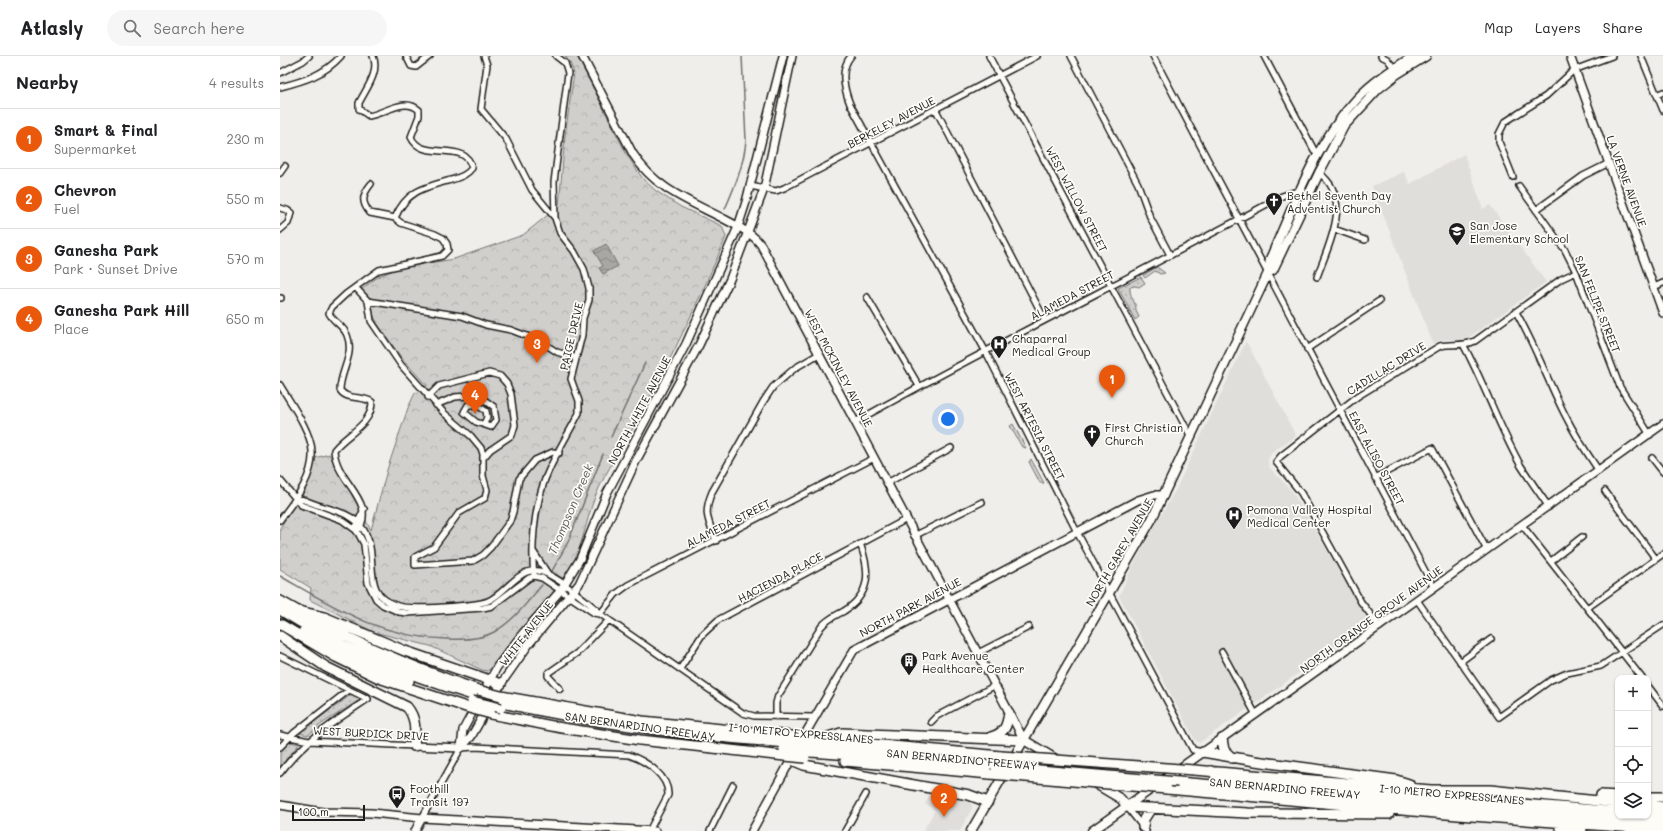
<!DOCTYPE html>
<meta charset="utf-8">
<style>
:root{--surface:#fff;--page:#f6f6f6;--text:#202124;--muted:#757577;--line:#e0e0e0;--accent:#ea580c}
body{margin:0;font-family:Mali,sans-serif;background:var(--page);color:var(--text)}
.controls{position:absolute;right:12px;bottom:12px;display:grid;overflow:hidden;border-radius:8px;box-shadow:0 1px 3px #0004}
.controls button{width:36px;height:36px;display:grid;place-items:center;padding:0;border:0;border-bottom:1px solid var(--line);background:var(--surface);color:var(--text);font:20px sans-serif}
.scale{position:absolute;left:12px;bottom:10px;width:73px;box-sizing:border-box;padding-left:4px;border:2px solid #1c1c1c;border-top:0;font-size:11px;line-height:14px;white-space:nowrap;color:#1c1c1c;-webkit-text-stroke:3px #fdfcf7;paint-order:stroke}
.you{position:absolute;left:668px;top:363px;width:14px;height:14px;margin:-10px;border:3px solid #fff;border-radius:50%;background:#1a73e8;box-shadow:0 0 0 6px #1a73e833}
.badge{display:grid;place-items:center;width:26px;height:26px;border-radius:50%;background:var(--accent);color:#fff;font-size:13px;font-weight:700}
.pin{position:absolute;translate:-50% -33px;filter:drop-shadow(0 1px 2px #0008)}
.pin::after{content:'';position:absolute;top:21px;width:14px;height:12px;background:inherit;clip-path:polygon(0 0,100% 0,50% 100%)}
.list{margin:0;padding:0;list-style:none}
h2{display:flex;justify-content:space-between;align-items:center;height:52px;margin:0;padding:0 16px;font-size:17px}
h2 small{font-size:13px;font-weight:400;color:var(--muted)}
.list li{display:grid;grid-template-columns:26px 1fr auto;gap:12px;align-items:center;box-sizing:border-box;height:60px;padding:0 16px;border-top:1px solid var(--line)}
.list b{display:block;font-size:15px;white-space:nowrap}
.list p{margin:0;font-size:13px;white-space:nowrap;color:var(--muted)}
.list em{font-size:13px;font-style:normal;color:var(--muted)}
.icon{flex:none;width:22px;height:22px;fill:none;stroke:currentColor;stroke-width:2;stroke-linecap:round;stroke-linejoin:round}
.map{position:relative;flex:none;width:1383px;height:775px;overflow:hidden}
header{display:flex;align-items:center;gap:24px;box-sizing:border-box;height:56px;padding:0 20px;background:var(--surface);border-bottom:1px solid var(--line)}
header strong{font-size:19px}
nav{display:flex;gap:22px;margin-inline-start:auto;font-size:14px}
.search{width:280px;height:36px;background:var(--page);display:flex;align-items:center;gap:10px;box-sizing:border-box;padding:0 14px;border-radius:22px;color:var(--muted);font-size:15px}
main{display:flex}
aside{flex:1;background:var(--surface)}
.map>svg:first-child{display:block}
.built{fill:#e0deda}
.grass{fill:url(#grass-dots);stroke:#767674}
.park{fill:url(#park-crowns);stroke:#767674}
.water{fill:url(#water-waves);stroke:#706f6d}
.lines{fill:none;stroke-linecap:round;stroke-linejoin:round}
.stream{stroke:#706f6d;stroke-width:1.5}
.street-casing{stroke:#1c1c1c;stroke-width:8}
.secondary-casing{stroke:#1c1c1c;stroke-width:10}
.primary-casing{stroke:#1c1c1c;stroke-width:11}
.highway-casing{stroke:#1c1c1c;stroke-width:12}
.street{stroke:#fdfcf7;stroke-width:5}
.secondary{stroke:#fdfcf7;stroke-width:7}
.primary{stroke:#fdfcf7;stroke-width:8}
.highway{stroke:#fdfcf7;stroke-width:9}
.highway-bridge-casing{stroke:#1c1c1c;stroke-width:12;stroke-linecap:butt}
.highway-bridge{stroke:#fdfcf7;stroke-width:9}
.labels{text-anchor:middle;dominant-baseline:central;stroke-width:3.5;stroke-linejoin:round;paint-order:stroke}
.street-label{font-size:11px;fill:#1c1c1c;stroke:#fdfcf7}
.poi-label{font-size:11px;fill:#1c1c1c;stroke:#fdfcf7;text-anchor:start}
.water-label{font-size:12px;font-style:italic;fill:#5b5b59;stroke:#fdfcf7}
</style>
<header>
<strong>Atlasly</strong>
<div class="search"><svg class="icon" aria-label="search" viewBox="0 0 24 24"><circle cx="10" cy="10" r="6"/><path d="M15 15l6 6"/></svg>Search here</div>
<nav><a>Map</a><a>Layers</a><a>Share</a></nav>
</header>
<main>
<aside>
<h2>Nearby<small>4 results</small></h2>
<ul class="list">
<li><span class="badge">1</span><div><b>Smart &amp; Final</b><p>Supermarket</p></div><em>230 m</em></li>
<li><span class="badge">2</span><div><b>Chevron</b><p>Fuel</p></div><em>550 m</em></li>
<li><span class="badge">3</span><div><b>Ganesha Park</b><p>Park · Sunset Drive</p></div><em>570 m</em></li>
<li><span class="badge">4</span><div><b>Ganesha Park Hill</b><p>Place</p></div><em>650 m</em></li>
</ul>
</aside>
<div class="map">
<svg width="1383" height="775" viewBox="0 0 1383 775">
<defs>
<pattern id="grass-dots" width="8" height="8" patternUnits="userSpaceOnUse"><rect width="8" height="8" fill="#d0cfcc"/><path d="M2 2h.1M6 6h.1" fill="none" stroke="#b2b1af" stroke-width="1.8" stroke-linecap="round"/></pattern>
<pattern id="park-crowns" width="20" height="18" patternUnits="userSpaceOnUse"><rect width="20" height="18" fill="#d0cfcc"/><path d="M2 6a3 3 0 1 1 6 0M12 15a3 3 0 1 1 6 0" fill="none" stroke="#b2b1af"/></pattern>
<pattern id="water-waves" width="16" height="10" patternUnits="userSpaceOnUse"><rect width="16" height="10" fill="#a8a7a3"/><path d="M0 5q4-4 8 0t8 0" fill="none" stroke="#888784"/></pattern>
</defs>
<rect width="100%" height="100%" fill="#f0eeea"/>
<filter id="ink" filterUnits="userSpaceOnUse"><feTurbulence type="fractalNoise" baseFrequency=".025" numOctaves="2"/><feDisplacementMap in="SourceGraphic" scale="8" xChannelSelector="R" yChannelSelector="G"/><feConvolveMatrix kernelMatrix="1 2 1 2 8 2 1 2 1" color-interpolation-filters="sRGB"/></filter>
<g filter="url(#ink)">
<path class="built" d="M1184 98 1203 153 1210 149 1266 226 1191 280 1183 284H1161L1153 288 1092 130 1124 116 1130 128Z
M966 285 1016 380 992 396 988 404 989 411 1012 435 1090 567 919 687 915 684 839 540 851 513 896 433Z
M651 736 683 741 692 749V752L680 775H643L655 754 645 748Z"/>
<path class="grass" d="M877 211 885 217 880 218 875 215 865 222 863 219Z
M861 221 865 227 859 231 855 230 850 231C849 241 857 247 856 255L859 261 855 264 838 232Z
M733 368 746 392 742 391 730 370Z
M751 403 764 427H760L749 406Z
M72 638 81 643 43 667 28 679 19 677Z
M10 686 19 688 0 711V697Z"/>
<path class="park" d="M285 0H297L347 99 363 123 376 135 401 151 442 170 446 181C421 241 393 299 362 356 349 381 332 405 320 430 306 457 305 488 289 515 267 550 237 579 212 612L207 615 202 614 150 590 94 576 30 544 31 532 0 513V472L23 435 32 418 35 402 49 398 91 474 107 414 128 352 135 337 147 330 121 301 97 267 82 233 99 220 119 212 174 203 243 179 279 150 285 80 294 17 290 7Z"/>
<path class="water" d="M326 188 338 210 323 218 319 212 323 210 314 195Z"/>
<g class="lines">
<path class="stream" d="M445 153C455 130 464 109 466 84L462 0
M331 381 365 307
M272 515 288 486 323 398
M0 520C56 552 99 581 166 583 182 584 200 584 214 576 234 565 248 545 262 529"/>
<defs>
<path id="street" d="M93 0C100 16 86 33 79 47V53L89 60C105 57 125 41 139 54V60L131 81C142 107 185 82 192 112 187 119 180 121 171 124 145 131 126 135 115 162
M126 0 131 10 136 11 150 0
M204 0 207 9 201 53 226 83 252 134 275 162
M571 0C559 14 564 33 570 48L706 296 797 476 913 694 923 696
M709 0 911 381
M791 0 858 128 870 161 890 199
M873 0 1154 532
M984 0 1034 94 1039 97
M1101 0 1107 3 1115 13
M1361 0 1383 54
M0 17 23 5 29 0
M0 31C24 25 44 19 61 0
M1377 39 1383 36
M656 54 765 264
M0 117 5 110
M1233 121 1219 86V78L1225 66 1266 40 1294 14 1332 0
M470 130 496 135 504 132 757 0
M1239 130 1285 194 1296 216 1340 331 1370 379
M0 152 7 154 11 157 8 167 0 174
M1256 154 1303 120 1329 107
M1054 173 1085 184
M1037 221C1048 190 1074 142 1039 117
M1374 231 1383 227
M76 232 88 245 91 265 121 309 164 357 191 380 201 392 203 398V420L207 434 205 442 179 457 154 491 135 501V509L193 505 203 499 211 491 230 465 233 456 239 423 255 404 273 396 279 397
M587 241 639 330
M0 242H1
M88 245 182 260 206 269 231 274 260 285 277 296 296 302
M1236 256C1255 289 1267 323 1284 357 1294 377 1306 396 1319 415
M1184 290C1205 329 1219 371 1241 410 1250 424 1259 437 1269 451
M1027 293 1099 245
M0 329C10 346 31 375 32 395 34 421 14 445 0 464
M148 341 159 330 209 317 220 320 227 328 231 338 235 369 232 379 210 394 203 402
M156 349 175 341 198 339 214 351 216 364 211 371 196 366 184 356 188 349H197L206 355 207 361 204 368
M575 366C715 287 861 217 1002 140L1020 134
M1372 402 1383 416
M1095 422 1152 392 1207 494
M0 424 21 449 62 464 77 475 84 488 88 527 96 543 103 549 119 556 127 557 203 552 212 550 249 522 254 520 262 522 314 557 320 558 329 564 463 657 474 660 534 661
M607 427 671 392
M1325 435 1376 503
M16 442C25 443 32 448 41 450 53 454 65 456 75 464 108 492 73 536 118 550 131 554 196 550 208 545 225 538 239 511 259 515 275 518 304 543 317 554L320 558
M1242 469 1362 622
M76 470 84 453
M77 476C99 446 56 427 54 394 66 378 92 369 92 346 82 339 67 345 60 334 60 315 75 299 67 279 63 269 53 266 49 257L52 251 66 238 99 214 162 200 168 194 167 188 163 182 155 178 121 167 115 162 90 157C81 146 82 139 91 128
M634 480 702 446
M436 485C428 464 423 457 432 436L483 346 493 331 515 312 539 298
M253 495 268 518
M1271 505 1302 481
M254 520C251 490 254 455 264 426 272 403 288 379 299 357V345L291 323 302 279 303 262 309 244V232L304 213 294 195 280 177 275 162 274 126 288 17 285 7 276 0
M1137 544 1219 661 1271 624 1287 617 1321 610 1383 569
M1307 552 1383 498
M320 558 336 538 348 529 594 402
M1100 571 1081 546 1021 437 996 406 1001 400 1078 340 1160 290C1173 287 1182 291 1195 285L1281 223 1296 216
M942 596 976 659
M698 597 749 571
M0 600 88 643
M1180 606 1211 583
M400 613 422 579 438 564 625 464
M1368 630 1383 650
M280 633 268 620V617L297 597 329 564
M496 661V647L498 640 541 571C547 563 555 560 564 555 591 538 590 516 581 490
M651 666 657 660 714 630
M0 679 29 685 134 690
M0 691 14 677 69 634
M0 717C24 685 55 665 88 643
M847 751 866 775
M142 762 181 692 194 691 349 699C366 705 389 720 388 739L369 775
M430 775 453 729
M565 775 586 738"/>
<path id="secondary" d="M302 0 353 98C376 134 410 145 446 164 459 171 472 177 481 189L744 684
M1290 0 1383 257
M521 685 574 594 858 444 874 439H884
M134 690 181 692
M181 692 191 681 221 628 249 588 299 528 356 405 419 289 450 223 484 133 512 0
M181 692 183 674 217 611 243 577 281 534 300 503 327 437 406 288 458 171 466 146 503 0
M923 696 1383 368
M0 749 43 756 92 757 142 762 375 775
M135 775 142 762
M472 775 513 700"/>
<path id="primary" d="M988 217 993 214 1039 117 1064 70 1098 33 1117 18 1146 0
M744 684 799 717
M814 727 841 743 847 751
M691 775 872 463 988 217 990 203C1014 149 1035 88 1076 44 1092 26 1113 13 1134 0
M812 775 923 696"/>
<path id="highway" d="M0 545C65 583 127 610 198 634
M0 554C60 592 127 619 195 640
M15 554 44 561 125 595 221 628
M0 568 56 601 99 622 189 652
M24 574 84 606 129 625
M0 580 46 611 127 651C137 663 135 676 134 690
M221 640 362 665 511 680
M218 646C314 667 410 680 508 687
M211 658 282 672 360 684 505 700
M711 681C725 677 727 670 729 657
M542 683 561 677 744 684
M942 683 944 694 952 702
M547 684 721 700
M534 689 656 700
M531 696 715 710
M923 696 975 705 1116 724 1129 728
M512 704 524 709 689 739 708 746
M565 705 710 718
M914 714 1151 734H1210L1338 747
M931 715 941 723 1338 756
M898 726 1383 768
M887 733 1178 759 1383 774
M1321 739 1338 740
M1368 741H1383
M1368 749 1383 751
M847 751 968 757 1109 758
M1368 758 1383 760
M863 771 864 763 871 752
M1280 772 1302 775"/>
</defs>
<use href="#street" class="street-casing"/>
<use href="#secondary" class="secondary-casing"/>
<use href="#primary" class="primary-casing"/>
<use href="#highway" class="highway-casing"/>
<use href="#street" class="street"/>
<use href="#secondary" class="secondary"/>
<use href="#primary" class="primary"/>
<use href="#highway" class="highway"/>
<defs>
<path id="highway-bridge" d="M198 634 221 640
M192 645 221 652
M189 652 211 658
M511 680 538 683
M508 687 534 689
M504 693 531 696
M505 700 525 702
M721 700 914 714
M715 710 898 726
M710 718 887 733"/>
</defs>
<use href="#highway-bridge" class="highway-bridge-casing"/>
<use href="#highway-bridge" class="highway-bridge"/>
</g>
</g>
<defs>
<symbol id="church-pin" viewBox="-11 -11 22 30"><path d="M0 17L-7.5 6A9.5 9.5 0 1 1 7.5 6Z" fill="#1c1c1c" stroke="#fdfcf7"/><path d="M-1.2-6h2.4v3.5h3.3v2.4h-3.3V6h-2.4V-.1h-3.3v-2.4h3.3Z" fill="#fff"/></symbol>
<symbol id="school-pin" viewBox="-11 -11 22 30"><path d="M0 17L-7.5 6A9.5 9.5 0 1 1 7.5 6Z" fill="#1c1c1c" stroke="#fdfcf7"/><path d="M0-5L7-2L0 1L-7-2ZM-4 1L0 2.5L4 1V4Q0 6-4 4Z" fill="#fff"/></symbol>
<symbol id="hospital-pin" viewBox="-11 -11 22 30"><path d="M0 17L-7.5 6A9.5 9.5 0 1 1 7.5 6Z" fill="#1c1c1c" stroke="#fdfcf7"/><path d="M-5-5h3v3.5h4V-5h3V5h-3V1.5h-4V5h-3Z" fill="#fff"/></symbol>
<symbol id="building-pin" viewBox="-11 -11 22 30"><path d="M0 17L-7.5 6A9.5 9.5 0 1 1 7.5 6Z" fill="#1c1c1c" stroke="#fdfcf7"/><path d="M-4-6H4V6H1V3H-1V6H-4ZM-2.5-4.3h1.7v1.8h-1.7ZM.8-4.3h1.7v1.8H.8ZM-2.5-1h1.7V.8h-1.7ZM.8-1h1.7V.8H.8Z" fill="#fff"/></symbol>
<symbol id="bus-pin" viewBox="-11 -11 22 30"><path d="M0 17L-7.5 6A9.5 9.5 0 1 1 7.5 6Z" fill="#1c1c1c" stroke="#fdfcf7"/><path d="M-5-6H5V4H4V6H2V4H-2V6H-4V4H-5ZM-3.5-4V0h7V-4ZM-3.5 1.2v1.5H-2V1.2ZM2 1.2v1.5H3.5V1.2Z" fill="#fff"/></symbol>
</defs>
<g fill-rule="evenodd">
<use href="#church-pin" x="984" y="135" width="20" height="27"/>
<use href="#school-pin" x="1167" y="165" width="20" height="27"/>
<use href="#hospital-pin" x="709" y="278" width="20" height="27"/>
<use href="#church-pin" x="802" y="367" width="20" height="27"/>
<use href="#hospital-pin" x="944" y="449" width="20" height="27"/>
<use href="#building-pin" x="619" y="595" width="20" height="27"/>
<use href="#bus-pin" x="107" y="728" width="20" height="27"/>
</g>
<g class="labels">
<g class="street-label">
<text transform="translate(611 66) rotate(-28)">BERKELEY AVENUE</text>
<text transform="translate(1347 125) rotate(70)">LA VERNE AVENUE</text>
<text transform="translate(797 143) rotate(62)">WEST WILLOW STREET</text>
<text transform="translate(792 239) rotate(-28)">ALAMEDA STREET</text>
<text transform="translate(1318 248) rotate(68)">SAN FELIPE STREET</text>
<text transform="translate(291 280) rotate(-77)">PAIGE DRIVE</text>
<text transform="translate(559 312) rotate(62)">WEST MCKINLEY AVENUE</text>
<text transform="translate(1106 312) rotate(-32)">CADILLAC DRIVE</text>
<text transform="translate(359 354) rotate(-62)">NORTH WHITE AVENUE</text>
<text transform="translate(755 370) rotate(63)">WEST ARTESIA STREET</text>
<text transform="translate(1097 402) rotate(62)">EAST ALISO STREET</text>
<text transform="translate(448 467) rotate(-27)">ALAMEDA STREET</text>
<text transform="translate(839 496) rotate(-60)">NORTH GAREY AVENUE</text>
<text transform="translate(500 521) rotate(-28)">HACIENDA PLACE</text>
<text transform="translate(630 551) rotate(-28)">NORTH PARK AVENUE</text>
<text transform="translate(1091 563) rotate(-36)">NORTH ORANGE GROVE AVENUE</text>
<text transform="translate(246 577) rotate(-52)">WHITE AVENUE</text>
<text transform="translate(360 670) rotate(8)">SAN BERNARDINO FREEWAY</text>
<text transform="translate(91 677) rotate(3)">WEST BURDICK DRIVE</text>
<text transform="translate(521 677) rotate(5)">I-10 METRO EXPRESSLANES</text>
<text transform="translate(682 703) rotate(5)">SAN BERNARDINO FREEWAY</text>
<text transform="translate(1005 732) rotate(5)">SAN BERNARDINO FREEWAY</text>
<text transform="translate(1172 738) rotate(5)">I-10 METRO EXPRESSLANES</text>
</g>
<g class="poi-label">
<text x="1007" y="139">Bethel Seventh Day<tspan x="1007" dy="13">Adventist Church</tspan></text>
<text x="1190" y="169">San Jose<tspan x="1190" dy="13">Elementary School</tspan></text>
<text x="732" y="282">Chaparral<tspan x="732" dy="13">Medical Group</tspan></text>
<text x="825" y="371">First Christian<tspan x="825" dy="13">Church</tspan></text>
<text x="967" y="453">Pomona Valley Hospital<tspan x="967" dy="13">Medical Center</tspan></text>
<text x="642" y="599">Park Avenue<tspan x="642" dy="13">Healthcare Center</tspan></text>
<text x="130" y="732">Foothill<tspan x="130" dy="13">Transit 197</tspan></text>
</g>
<g class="water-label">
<text transform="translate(290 453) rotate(-67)">Thompson Creek</text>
</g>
</g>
</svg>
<div class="controls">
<button>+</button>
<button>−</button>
<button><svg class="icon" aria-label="locate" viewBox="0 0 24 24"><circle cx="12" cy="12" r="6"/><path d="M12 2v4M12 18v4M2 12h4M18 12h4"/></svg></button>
<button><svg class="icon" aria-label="layers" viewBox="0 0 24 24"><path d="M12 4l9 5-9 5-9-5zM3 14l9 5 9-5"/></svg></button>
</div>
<div class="scale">100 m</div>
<div class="you"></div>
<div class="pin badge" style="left:832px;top:342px">1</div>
<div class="pin badge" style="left:664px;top:761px">2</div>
<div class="pin badge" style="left:257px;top:307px">3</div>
<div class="pin badge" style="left:195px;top:358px">4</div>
</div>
</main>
